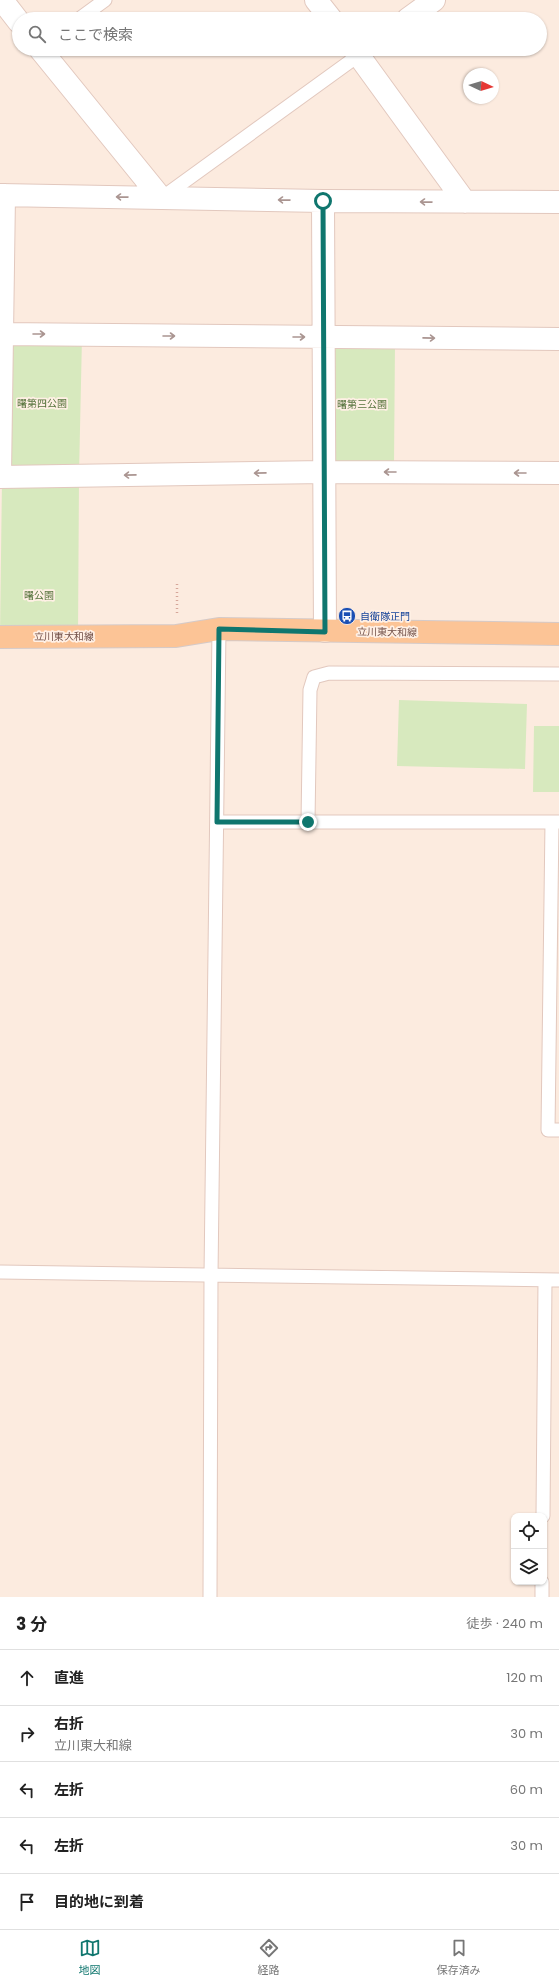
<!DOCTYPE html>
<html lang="ja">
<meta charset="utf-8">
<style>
:root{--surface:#fff;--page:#f6f6f6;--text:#222;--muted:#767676;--line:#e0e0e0;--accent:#0f766e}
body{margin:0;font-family:Poppins,"Noto Sans JP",sans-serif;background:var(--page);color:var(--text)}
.controls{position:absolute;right:12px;bottom:12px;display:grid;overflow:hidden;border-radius:8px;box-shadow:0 1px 3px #0004}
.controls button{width:36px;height:36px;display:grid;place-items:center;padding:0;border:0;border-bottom:1px solid var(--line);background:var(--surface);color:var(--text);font:20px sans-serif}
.compass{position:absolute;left:463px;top:68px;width:36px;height:36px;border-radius:50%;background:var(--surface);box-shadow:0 1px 3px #0004;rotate:94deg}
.stop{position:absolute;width:12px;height:12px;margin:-9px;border:3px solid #0f766e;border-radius:50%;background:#fff}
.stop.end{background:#0f766e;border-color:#fff;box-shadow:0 1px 4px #0008}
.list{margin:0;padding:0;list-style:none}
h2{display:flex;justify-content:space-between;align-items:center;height:52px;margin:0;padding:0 16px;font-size:17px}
h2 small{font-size:13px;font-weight:400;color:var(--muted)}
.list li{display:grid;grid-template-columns:26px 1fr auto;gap:12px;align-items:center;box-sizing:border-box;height:56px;padding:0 16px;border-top:1px solid var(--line)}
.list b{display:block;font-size:15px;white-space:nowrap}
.list p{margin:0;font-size:13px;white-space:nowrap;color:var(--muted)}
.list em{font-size:13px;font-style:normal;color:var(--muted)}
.icon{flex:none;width:22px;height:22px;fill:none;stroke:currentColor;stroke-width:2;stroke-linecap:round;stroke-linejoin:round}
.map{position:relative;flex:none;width:559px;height:1597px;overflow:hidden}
.search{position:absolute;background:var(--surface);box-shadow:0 1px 3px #0004;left:12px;right:12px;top:12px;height:44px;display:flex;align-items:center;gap:10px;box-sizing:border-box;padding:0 14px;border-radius:22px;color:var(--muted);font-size:15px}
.sheet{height:332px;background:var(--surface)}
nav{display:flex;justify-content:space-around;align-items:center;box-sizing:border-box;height:56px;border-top:1px solid var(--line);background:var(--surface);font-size:11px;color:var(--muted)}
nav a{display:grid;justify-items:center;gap:2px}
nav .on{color:var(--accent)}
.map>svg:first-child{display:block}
.green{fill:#d7e9be}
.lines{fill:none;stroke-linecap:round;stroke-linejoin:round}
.service-casing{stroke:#e2c8be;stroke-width:15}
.minor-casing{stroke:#e2c8be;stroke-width:24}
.primary-casing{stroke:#d5cac8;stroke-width:24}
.path{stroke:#d6a79a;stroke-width:2.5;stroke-dasharray:1 3;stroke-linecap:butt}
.service{stroke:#fff;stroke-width:13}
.minor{stroke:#fff;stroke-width:22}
.primary{stroke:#fcc496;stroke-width:22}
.oneway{stroke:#aa9591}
.route{stroke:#0f766e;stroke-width:5}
.labels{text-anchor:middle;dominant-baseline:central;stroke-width:3.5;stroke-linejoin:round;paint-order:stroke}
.park-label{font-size:10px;fill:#56733c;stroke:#fff0e5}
.transit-label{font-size:10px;fill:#164399;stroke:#fff0e5;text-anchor:start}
.street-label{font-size:10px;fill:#724f47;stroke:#fff0e5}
</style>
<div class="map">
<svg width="559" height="1597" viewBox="0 0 559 1597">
<rect width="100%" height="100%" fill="#fcebdf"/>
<path class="green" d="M3 336 82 337 79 475 3 474Z
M330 343H395L394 465 328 464Z
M2 479H79L78 635H0Z
M399 700 527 704 525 769 397 766Z
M534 726H559V792H533Z"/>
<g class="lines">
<defs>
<path id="service" d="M79 19 105 0
M163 197 359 55
M217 822H559
M308 822 310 690 314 677 329 673 559 674
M552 822 548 1130H559
M0 1272 559 1280
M543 1516 545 1280
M210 1597 211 1275 219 629
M542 1597V1582"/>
<path id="minor" d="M2 0 19 22
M316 0 331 19
M408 19 434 0
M40 49 161 198
M354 49 465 202
M0 195 323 201 559 202
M323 201 325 631
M0 334 559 339
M0 475 4 195
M0 477 325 472 559 473"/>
<path id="primary" d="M0 637 176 636 219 629 559 634"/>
</defs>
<use href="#service" class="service-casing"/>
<use href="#minor" class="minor-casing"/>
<use href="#primary" class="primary-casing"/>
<path class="path" d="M177 613V581"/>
<use href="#service" class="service"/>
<use href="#minor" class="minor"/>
<use href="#primary" class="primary"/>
</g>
<defs><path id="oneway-shaft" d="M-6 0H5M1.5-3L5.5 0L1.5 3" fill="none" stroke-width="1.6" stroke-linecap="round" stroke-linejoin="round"/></defs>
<g class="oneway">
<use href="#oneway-shaft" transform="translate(122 197) rotate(-179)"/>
<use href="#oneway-shaft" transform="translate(284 200) rotate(-179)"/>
<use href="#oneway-shaft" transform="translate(426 202) rotate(-179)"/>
<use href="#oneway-shaft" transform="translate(39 334)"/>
<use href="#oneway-shaft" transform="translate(169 336)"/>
<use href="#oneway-shaft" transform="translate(299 337)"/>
<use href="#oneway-shaft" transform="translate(429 338) rotate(1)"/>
<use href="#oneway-shaft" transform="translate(390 472) rotate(-180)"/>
<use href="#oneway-shaft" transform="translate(260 473) rotate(179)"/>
<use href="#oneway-shaft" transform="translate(520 473) rotate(-180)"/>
<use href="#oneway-shaft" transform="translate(130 475) rotate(179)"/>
</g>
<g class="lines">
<path class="route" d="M308 822H217L219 629 325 632 323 201"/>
</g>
<defs>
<symbol id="bus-disc" viewBox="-11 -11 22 22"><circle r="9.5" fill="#1a4fb4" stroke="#fff0e5"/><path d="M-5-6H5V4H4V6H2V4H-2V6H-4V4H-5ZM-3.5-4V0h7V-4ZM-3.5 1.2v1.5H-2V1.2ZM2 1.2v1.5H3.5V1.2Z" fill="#fff"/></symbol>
</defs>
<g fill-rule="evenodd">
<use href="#bus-disc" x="337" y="606" width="20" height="20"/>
</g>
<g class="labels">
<g class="park-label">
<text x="42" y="403">曙第四公園</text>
<text x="362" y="404">曙第三公園</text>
<text x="39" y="595">曙公園</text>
</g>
<g class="transit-label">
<text x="360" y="616">自衛隊正門</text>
</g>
<g class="street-label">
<text transform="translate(387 632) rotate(1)">立川東大和線</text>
<text x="64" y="636">立川東大和線</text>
</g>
</g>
</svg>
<div class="controls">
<button><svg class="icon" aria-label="locate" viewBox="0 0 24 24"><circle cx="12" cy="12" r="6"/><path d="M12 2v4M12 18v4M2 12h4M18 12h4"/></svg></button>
<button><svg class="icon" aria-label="layers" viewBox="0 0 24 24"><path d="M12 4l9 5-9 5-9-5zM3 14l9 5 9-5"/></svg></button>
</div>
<svg class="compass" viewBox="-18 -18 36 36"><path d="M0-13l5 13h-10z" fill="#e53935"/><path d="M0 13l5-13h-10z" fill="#767676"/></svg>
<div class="stop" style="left:323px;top:201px"></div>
<div class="stop end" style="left:308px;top:822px"></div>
<div class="search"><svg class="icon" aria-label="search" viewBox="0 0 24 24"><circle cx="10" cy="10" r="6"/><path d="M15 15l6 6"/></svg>ここで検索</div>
</div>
<section class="sheet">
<h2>3 分<small>徒歩 · 240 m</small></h2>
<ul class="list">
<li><svg class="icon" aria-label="ahead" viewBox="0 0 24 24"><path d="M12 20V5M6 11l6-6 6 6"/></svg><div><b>直進</b></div><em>120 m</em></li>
<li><svg class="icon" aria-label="right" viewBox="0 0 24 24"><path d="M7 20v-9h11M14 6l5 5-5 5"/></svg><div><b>右折</b><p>立川東大和線</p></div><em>30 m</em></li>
<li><svg class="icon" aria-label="left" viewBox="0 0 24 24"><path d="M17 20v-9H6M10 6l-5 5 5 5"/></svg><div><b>左折</b></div><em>60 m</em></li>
<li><svg class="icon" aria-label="left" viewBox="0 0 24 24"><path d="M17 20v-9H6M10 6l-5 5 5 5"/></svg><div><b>左折</b></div><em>30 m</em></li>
<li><svg class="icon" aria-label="arrive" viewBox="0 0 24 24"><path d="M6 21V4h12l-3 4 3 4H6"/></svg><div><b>目的地に到着</b></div></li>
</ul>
</section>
<nav>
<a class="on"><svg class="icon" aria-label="map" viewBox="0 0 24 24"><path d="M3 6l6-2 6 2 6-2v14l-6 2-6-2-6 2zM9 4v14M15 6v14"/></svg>地図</a>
<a><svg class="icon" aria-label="directions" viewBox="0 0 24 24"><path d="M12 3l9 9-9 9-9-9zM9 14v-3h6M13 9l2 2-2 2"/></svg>経路</a>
<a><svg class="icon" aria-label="saved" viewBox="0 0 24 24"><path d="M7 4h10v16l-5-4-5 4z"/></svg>保存済み</a>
</nav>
